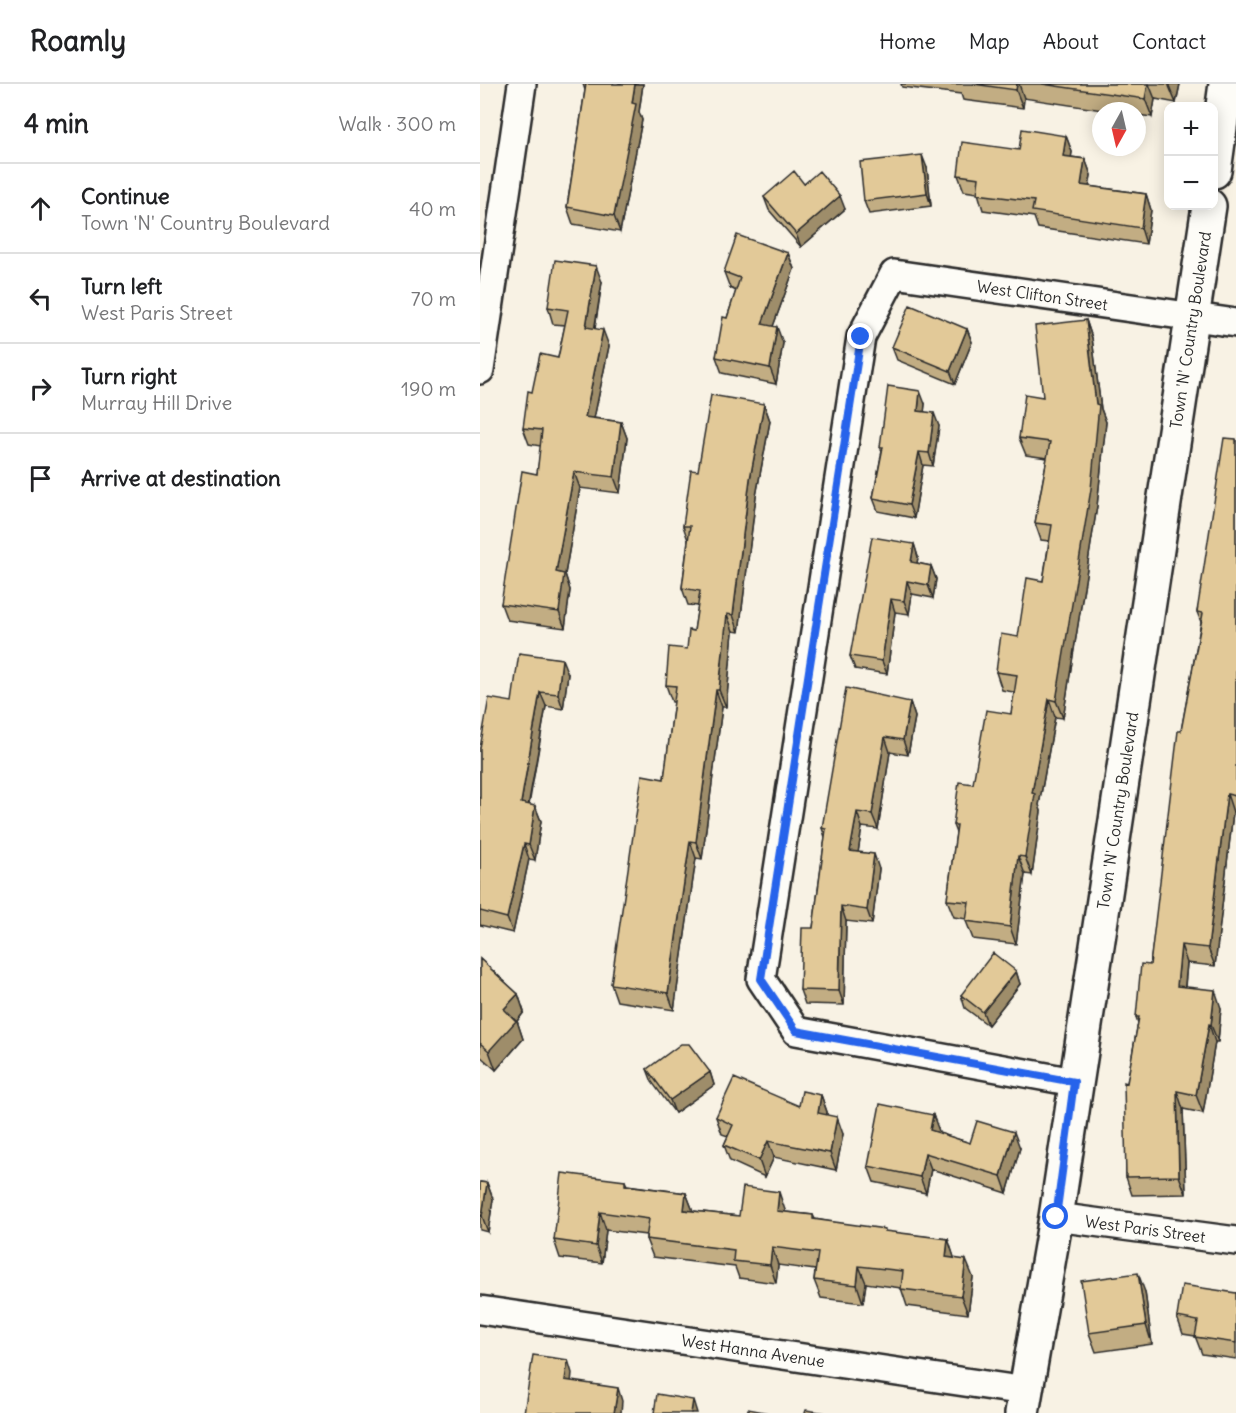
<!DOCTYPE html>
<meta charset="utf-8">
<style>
:root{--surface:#fff;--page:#f2f2f2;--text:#202124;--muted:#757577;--line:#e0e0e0}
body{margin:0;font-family:Delius,sans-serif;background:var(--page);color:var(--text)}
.controls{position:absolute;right:18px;top:18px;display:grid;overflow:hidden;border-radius:12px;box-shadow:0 3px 15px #0003}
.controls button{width:54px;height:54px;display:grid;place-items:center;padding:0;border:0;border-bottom:2px solid var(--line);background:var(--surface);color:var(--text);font:30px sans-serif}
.compass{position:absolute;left:612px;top:18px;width:54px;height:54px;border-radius:50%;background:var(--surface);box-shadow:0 3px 15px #0003;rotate:188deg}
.stop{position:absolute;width:18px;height:18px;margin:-14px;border:4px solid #2563eb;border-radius:50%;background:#fff}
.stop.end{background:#2563eb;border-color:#fff;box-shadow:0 2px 6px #0008}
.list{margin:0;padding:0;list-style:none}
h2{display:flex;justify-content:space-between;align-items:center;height:78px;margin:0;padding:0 24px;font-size:26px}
h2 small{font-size:20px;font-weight:400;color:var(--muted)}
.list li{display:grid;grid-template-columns:39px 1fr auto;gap:18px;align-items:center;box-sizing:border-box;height:90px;padding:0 24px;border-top:2px solid var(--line)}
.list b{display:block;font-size:22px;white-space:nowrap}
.list p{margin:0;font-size:20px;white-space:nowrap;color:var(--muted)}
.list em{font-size:20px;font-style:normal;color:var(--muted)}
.icon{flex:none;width:33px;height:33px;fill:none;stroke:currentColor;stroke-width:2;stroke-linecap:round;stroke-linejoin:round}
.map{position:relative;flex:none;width:756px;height:1329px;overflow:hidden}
header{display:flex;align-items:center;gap:36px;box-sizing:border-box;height:84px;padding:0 30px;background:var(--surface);border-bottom:2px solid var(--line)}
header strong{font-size:28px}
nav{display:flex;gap:33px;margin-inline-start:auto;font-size:21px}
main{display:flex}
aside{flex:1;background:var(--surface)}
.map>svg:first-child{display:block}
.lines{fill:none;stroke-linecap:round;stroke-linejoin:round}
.street-casing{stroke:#2b2b2b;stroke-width:32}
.secondary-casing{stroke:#2b2b2b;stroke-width:38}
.street{stroke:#fdfcf7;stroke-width:27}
.secondary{stroke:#fdfcf7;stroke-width:33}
.wall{fill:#c2ad83;stroke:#2b2b2b;stroke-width:1.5}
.shaded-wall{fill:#9e8d6a;stroke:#2b2b2b;stroke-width:1.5}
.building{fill:#e2c998;stroke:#2b2b2b;stroke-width:1.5}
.route{stroke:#2563eb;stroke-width:8}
.labels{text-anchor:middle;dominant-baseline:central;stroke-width:6;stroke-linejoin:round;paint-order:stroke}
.street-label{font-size:16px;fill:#2b2b2b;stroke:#fdfcf7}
</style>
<header>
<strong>Roamly</strong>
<nav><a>Home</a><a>Map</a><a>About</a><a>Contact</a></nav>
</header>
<main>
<aside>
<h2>4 min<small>Walk · 300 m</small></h2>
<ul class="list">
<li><svg class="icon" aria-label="ahead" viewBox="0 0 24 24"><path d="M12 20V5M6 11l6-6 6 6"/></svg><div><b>Continue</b><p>Town 'N' Country Boulevard</p></div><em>40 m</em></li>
<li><svg class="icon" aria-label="left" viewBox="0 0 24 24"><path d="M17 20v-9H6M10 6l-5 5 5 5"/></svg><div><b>Turn left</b><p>West Paris Street</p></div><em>70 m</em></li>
<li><svg class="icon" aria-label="right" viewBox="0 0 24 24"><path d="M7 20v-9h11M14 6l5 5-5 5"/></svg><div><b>Turn right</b><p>Murray Hill Drive</p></div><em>190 m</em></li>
<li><svg class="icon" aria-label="arrive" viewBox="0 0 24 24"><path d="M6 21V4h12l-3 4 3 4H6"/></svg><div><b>Arrive at destination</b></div></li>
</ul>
</aside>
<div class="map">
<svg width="756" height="1329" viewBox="0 0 756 1329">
<rect width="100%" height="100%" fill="#f8f2e4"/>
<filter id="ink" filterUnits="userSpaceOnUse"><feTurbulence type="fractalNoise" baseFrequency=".0167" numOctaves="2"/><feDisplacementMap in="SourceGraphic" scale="12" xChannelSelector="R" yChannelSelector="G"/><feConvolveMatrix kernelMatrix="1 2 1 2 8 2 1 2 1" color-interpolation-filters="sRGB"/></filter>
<g filter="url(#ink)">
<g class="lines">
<defs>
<g id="street">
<path d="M0 286 42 0"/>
<path id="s1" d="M594 998 316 947 281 895 381 253 414 190 756 239"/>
<path id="s2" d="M576 1133 756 1157"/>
<path id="s3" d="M0 1226 545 1307"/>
</g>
<g id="secondary">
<path d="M734 87 746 0"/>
<path id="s4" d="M542 1329 576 1133 729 122"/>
</g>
</defs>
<use href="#street" class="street-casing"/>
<use href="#secondary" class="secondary-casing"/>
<use href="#street" class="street"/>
<use href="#secondary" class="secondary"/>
</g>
<path class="wall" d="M103 0H163L159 28 162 36 140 148 93 140 87 123 105 6Z
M421 0H700L696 19 675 15 672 33 657 31V27H629L544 14 543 24 483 16 481 10 422 3Z
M586 52 592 68 591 73 605 75 611 91 609 102 666 110 671 126 666 160 558 144 554 133 503 126 498 109 484 107 478 91 539 66Z
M447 84 451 122 389 130 384 117Z
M324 100 365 125 321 163 289 126 284 113Z
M308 169 314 185 293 242 303 259 296 300 242 289 236 273 247 234 256 207 250 204 244 188Z
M122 198 115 245 129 262 114 334 141 338 147 354 140 409 100 404 85 490 90 506 85 544 27 536 21 520 57 390 61 362 49 360 43 344 52 308 78 274 85 241 73 240 68 223Z
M606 236 612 254 621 325 626 338 617 422 583 634 575 633 559 721 561 727 552 791 545 790 536 860 493 855 486 837 487 835 474 833 467 816 476 749 473 741 493 700 531 630 534 608 522 606 516 588 538 553 563 497 569 457 561 456 555 439 567 374 546 371 539 354Z
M487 245 492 258 475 300 417 276 412 263Z
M284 320 290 337 276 412 259 548 253 547 246 623H242L222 775 216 774 194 926 137 917 131 900 184 695 194 618H192L186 601 207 565 214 547 218 522 208 521 202 504 208 456 203 442 218 387Z
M445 320 444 327 459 342 453 382 443 381 434 434 398 427 393 414 402 367 400 363Z
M756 355V728H753L735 882 707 879 705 903 741 924 738 958H735L723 1029 703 1025 706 1110 652 1111 646 1093 647 999 658 939 656 933 670 881 701 647 721 538 717 528Z
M434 460 438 473 437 479 451 482 456 495 453 514 432 510 429 530 415 528 407 590 375 585 370 572Z
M88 590 83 625 66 622 49 721 55 722 61 737 55 776 49 775 33 849 0 841V664L32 618Z
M430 618 435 633 428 671 410 668 398 745 382 743 378 768 399 785 392 840 366 837 364 921 325 920 320 906 333 844 345 753 342 744Z
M0 875 38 910 44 928 37 937 43 955 16 986 0 972Z
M536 887 540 900 508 941 485 924 481 911Z
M167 985 230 988 234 1001 195 1029 172 998Z
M341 1011 347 1028V1031L363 1050 356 1086 294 1073 285 1093 250 1077 244 1061 248 1052 242 1050 236 1033 319 1022Z
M453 1031 458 1049 490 1059 540 1064 527 1109 451 1085 446 1109 394 1098 388 1082Z
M145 1097 147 1101 206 1109 213 1127 259 1132 305 1126V1128L333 1131 335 1135 406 1148 468 1155 474 1174 493 1193 488 1230 427 1222 421 1204 386 1199 383 1219 341 1214 334 1196 335 1186 298 1181 296 1199 259 1194 255 1183 173 1173 166 1155V1151L126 1146 122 1179 80 1174 74 1156Z
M0 1098 7 1099 13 1115 8 1148 0 1146Z
M665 1208 672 1260 616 1268 609 1249Z
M756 1209V1275L722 1270 715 1252 703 1250 697 1233Z"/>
<path class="shaded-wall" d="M155 0H163L159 28 162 36 140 148 134 132Z
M537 0H539L544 14 543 24 536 6Z
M668 0H669L675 15 672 33 665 15Z
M689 0H700L696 19 689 2Z
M586 52 592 68 589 88 583 72Z
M442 71 447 84 451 122 447 109Z
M605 75 611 91 607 117 601 101Z
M666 110 671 126 666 160 661 144Z
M360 112 365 125 321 163 316 150Z
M308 169 314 185 288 256 282 240Z
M116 182 122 198 112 259 106 243Z
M606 236 612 254 621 325 626 338 617 422 583 634 576 617 616 320Z
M297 243 303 259 296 300 290 284Z
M487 245 492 258 475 300 470 287Z
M123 246 129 262 111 349 105 333Z
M440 307 445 320 443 340 438 327Z
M284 320 290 337 276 412 259 548 253 531 270 395Z
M454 329 459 342 453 382 449 369Z
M141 338 147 354 140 409 134 393Z
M439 368 443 381 434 434 429 421Z
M94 388 100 404 85 490 90 506 85 544 79 528 76 488Z
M434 460 438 473 435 491 431 478Z
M451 482 456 495 453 514 448 501Z
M427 497 432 510 429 530 424 517Z
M411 515 415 528 407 590 402 577Z
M247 530 253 547 246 623 239 606Z
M82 575 88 590 83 625 78 610Z
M236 606 242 623 222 775 216 758Z
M60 608 66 622 46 734 41 719Z
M569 615 575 633 559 721 561 727 552 791 545 773 552 709Z
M430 618 435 633 428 671 423 656Z
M405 653 410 668 398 745 392 730Z
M747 710 753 728 735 882 728 864Z
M55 722 61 737 55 776 49 761Z
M377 728 382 743 376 782 370 767Z
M210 757 216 774 194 926 188 909Z
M44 760 49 775 33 849 27 834Z
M394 770 399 785 392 840 387 826Z
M538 772 545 790 536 860 530 843Z
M361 822 366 837 364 921 359 907Z
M701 861 707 879 703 920 697 902Z
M536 887 540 900 508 941 503 928Z
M735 906 741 924 738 958 731 941Z
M38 910 44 928 37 937 43 955 16 986 9 967 24 925Z
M729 940 735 958 723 1029 716 1011Z
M230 988 234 1001 195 1029 190 1016Z
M697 1007 703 1025 706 1110 699 1092Z
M341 1011 347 1028 344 1046 338 1029Z
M453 1031 459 1047 456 1062 450 1046Z
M357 1033 363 1050 356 1086 350 1069Z
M534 1048 540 1064 527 1109 521 1092Z
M288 1057 294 1073 285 1093 279 1076Z
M445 1069 451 1085 446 1109 440 1093Z
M7 1099 13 1115 8 1148 2 1132Z
M299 1108 305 1126 303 1144 297 1127Z
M206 1109 213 1127 204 1126Z
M120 1128 126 1146 122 1179 116 1162Z
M468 1155 474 1173 472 1191 466 1173Z
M292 1163 298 1181 296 1199 290 1181Z
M486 1176 493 1193 488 1230 481 1212Z
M379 1182 386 1199 383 1219 377 1201Z
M658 1189 665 1208 672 1260 666 1241Z
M88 1276 92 1289 90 1309 85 1296Z
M138 1304 142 1317 141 1329H134Z
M213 1316 217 1329H211Z"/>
<path class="building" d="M106 0H155L152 19 156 20 134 132 87 123Z
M493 0H537L536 6Z
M562 0H668L665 15Z
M542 45 586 52 583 72 605 75 601 101 666 110 661 144 552 127 554 117 497 110 499 94 478 91 482 58 539 66Z
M442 71 447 109 384 117 380 78Z
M314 87 324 100 339 87 360 112 316 150 284 113Z
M257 151 308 169 282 240 297 243 290 284 236 273 243 233 247 234 260 194 244 188Z
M75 176 116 182 106 243 123 246 105 333 141 338 134 393 94 388 76 488 84 490 79 528 21 520 42 387 57 390 62 346 43 344 48 307 52 308 60 270 78 274 88 226 68 223Z
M430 221 487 245 470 287 412 263Z
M606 236 616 320 619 321 611 405 576 617 569 615 552 709 555 710 545 773 538 772 530 843 486 837 489 818 467 816 477 741H473L479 698 493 700 506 626 531 630 537 591 516 588 521 550 538 553 547 494 563 497 572 441 555 439 570 358 539 354 545 310 563 313 555 242Z
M408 302 440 307 438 327 454 329 449 369 439 368 429 421 393 414 403 363H400Z
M231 311 284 320 270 395 253 531 247 530 239 606H236L216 758 210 757 188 909 131 900 162 691 184 695 196 602 186 601 189 563 207 565 209 546 214 547 220 507 202 504 210 442H203L211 386 218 387Z
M744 354 756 355V712L747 710 728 864 701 861 697 902 735 906 731 941 729 940 716 1011 697 1007 699 1092 646 1093 644 998 647 999 659 933H656L661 880 670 881 698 647H701L723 529 717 528Z
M392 453 434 460 431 478 451 482 448 501 427 497 424 517 411 515 402 577 370 572Z
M39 569 82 575 78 610 60 608 41 719 55 722 49 761 44 760 27 834 0 827V664L9 614 32 618Z
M366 604 430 618 423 656 405 653 392 730 377 728 370 767 394 770 387 826 361 822 359 907 320 906 322 844H333L346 745 342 744Z
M513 869 536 887 503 928 481 911Z
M0 875 38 910 24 925 36 937 9 967 0 959Z
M201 960H209L230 988 190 1016 167 985Z
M254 994 319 1022 322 1007 341 1011 338 1029 357 1033 350 1069 288 1057 279 1076 244 1061 253 1041 236 1033Z
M400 1020 453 1031 450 1046 490 1059 497 1037 534 1048 521 1092 445 1069 440 1093 388 1082Z
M82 1089 145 1097V1101L206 1109 204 1126 259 1132 263 1103 299 1108 297 1127 333 1131V1135L405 1145V1147L468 1155 466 1173 486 1176 481 1212 421 1205 423 1187 379 1182 377 1201 334 1196 338 1169 292 1163 290 1181 253 1177 254 1166 166 1155 169 1135 120 1128 116 1162 74 1156Z
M0 1098 7 1099 2 1132 0 1131Z
M658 1189 666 1241 609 1249 601 1197Z
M702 1201 756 1209V1259L715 1253 718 1237 697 1233Z
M53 1271 88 1276 85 1296 138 1304 134 1329H44Z
M177 1310 213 1316 211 1329H174Z
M268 1325 289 1329H267Z
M326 1326 347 1329H325Z"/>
</g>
<g class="lines" filter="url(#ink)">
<path class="route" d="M381 253 281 895 316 947 594 998 576 1133"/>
</g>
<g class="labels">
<g class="street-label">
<text stroke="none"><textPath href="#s1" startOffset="1216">West Clifton Street</textPath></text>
<text stroke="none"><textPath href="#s4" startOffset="1096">Town 'N' Country Boulevard</textPath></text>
<text stroke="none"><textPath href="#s4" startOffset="610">Town 'N' Country Boulevard</textPath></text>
<text stroke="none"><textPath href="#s2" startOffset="90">West Paris Street</textPath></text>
<text stroke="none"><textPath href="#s3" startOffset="276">West Hanna Avenue</textPath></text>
</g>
</g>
</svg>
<div class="controls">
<button>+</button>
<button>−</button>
</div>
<svg class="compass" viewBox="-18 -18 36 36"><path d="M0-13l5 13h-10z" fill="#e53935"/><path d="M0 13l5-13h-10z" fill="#757577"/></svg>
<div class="stop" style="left:576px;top:1133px"></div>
<div class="stop end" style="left:381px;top:253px"></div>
</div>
</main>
